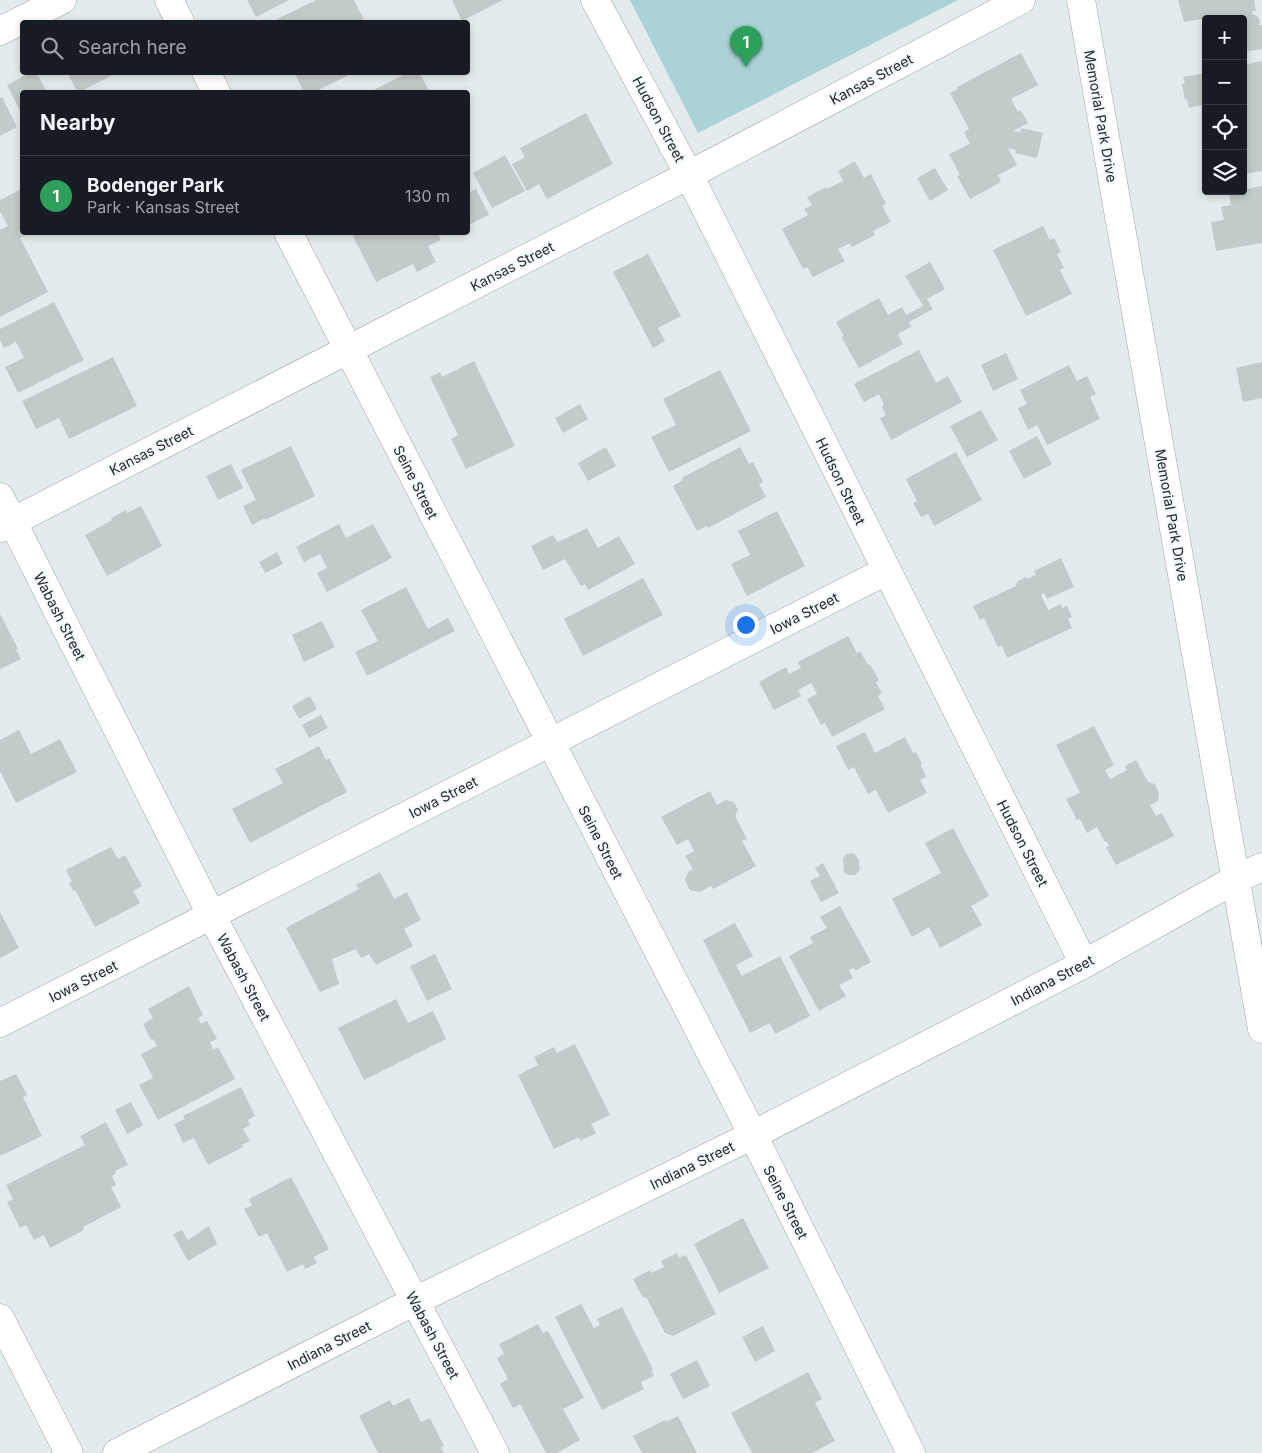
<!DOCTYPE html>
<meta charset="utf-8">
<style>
:root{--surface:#171b24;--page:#242831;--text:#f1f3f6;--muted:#9ea1a6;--line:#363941;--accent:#1a73e8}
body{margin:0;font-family:Inter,sans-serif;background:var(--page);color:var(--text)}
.controls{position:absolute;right:15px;top:15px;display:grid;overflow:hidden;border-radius:5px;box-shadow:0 2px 8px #0003}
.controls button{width:45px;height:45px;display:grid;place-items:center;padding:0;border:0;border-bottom:1px solid var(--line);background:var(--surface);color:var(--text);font:25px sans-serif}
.you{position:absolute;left:745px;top:624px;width:18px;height:18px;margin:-12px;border:4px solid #fff;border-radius:50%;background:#1a73e8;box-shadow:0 0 0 8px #1a73e833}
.badge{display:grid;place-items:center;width:32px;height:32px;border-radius:50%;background:var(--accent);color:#fff;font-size:16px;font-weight:700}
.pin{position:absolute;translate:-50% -41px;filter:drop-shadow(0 1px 2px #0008)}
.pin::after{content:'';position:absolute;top:26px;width:18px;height:15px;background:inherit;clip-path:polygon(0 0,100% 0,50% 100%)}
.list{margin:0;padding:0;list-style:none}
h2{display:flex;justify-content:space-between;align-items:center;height:65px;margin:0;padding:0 20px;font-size:21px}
h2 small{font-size:16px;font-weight:400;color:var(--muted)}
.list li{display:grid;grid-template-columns:32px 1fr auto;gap:15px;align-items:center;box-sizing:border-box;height:80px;padding:0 20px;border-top:1px solid var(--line)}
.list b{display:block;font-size:19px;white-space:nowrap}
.list p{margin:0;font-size:16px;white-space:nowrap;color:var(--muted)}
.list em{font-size:16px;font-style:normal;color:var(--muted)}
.icon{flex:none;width:28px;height:28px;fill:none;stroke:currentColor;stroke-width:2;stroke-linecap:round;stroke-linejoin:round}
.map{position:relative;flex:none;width:1262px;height:1453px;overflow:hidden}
.search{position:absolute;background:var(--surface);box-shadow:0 2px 8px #0003;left:20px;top:20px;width:450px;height:55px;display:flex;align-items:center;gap:12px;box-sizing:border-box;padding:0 18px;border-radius:5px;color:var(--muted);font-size:19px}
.panel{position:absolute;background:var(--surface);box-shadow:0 2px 8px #0003;left:20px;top:90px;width:450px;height:145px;border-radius:5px}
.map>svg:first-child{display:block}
.green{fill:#aad3d8}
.building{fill:#c3caca}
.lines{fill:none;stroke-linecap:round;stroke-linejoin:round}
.minor-casing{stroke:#9ca2a3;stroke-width:29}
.minor{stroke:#fff;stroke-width:28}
.labels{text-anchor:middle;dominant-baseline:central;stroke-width:4;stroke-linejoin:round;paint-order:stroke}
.street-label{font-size:14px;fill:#242727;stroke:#f1f8f9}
</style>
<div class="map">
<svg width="1262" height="1453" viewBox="0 0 1262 1453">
<rect width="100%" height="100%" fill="#e4ebec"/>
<path class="green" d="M630 0H958L698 133Z"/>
<path class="building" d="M247 0H289L256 17Z
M316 0H354L365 22H271Z
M452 0H503L462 21Z
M1178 0H1254L1256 11H1252L1253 15H1256L1259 18 1260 23 1258 25H1262V49L1243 52V19H1206L1205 37 1202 19 1184 22Z
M1021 53 1038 85 1011 99 1018 112 1021 110 1028 123 1013 131 1020 132 1021 128 1043 133 1037 158 1015 153 1016 150 1008 148 1017 165 998 175 1001 182 970 199 957 176 960 175 949 154 970 144 964 132 969 129 950 93 958 89 957 87Z
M1262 61V171L1243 174V65Z
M31 72H36L47 92H22V115L7 85Z
M67 72H118L80 92H77Z
M294 72H355L314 92H304Z
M409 72H419L430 92H370Z
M1206 73V104L1189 108 1187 99 1185 100 1182 84 1185 83 1183 77Z
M2 97 17 127 0 136V98Z
M586 113 613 164 547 199 539 184 527 191 512 164 525 157 520 148Z
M505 155 525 191 492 208 473 173Z
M855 161 864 178 871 174 886 204 882 206 891 222 873 231 875 235 852 247 850 243 838 249 845 261 813 277 807 267 803 269 782 229 808 215 804 209 812 205 807 197 826 187 827 189 843 181 838 171Z
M935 168 948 190 930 201 917 178Z
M1262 186V243L1216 251 1211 222 1224 220 1221 207 1231 205 1229 193 1243 191V190Z
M22 189V232H32L20 238 48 292 0 317V230L8 226 0 211V200Z
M476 189 489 215 468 225V193Z
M1043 226 1050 240 1054 238 1061 252 1057 254 1064 268 1060 270 1072 294 1026 316 993 250Z
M351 232H437L441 240 428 246 436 262 417 272 413 264 376 282Z
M648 254 681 316 658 328 665 341 653 348 613 272Z
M930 262 945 289 927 299 933 309 909 322 911 327 898 334 903 344 859 368 841 337 844 336 836 322 879 298 888 315 902 307 906 315 923 306 905 276Z
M54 302 84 360 18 393 5 367 24 358 16 342 4 348 0 340V329Z
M919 350 936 383 948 376 962 402 891 440 880 418 886 415 882 407 884 405 879 394 864 402 854 384Z
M1006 353 1018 379 993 391 981 365Z
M113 357 137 406 69 439 59 418 36 429 22 401Z
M474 361 515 446 466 469 451 439 458 435 430 377 440 372 442 377Z
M1262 362V398L1243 402 1236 368Z
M1069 365 1077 381 1087 376 1096 394 1090 397 1100 419 1047 445 1037 425 1028 430 1018 408 1027 404 1020 390Z
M720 370 751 431 669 472 651 437 676 425 663 399Z
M580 404 588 419 563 433 555 418Z
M981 410 998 440 967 457 950 426Z
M1037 436 1052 464 1024 479 1009 451Z
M291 446 315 496 265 520V518L252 525 243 506 256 500 241 470Z
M606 447 616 466 588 481 578 463Z
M740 447 749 464 753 462 763 482 759 484 766 497 708 528 707 526 697 531 673 486 683 480 682 478Z
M956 452 982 500 934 526 928 514 921 517 913 503 917 501 906 479Z
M231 464 243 488 218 500 206 476Z
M141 506 162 546 107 576 85 535 112 520 111 518 126 510 127 513Z
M777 511 805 566 747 596 731 564 750 555 738 531Z
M339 524 346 538 373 524 392 558 327 592 317 573 327 568 320 554 304 562 296 547Z
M587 528 598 548 619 536 635 564 588 590 585 584 581 586 565 559 543 570 531 546 553 535 558 542Z
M277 552 283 564 265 573 259 562Z
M1061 558 1074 587 1047 599 1044 593 1041 595 1048 610 1061 604 1062 608 1067 606 1072 617 1068 619 1072 628 1007 658 1002 646 998 647 984 618 980 620 973 606 1016 586 1017 582 1026 577 1027 579 1036 575 1034 571Z
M643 578 663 615 583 656 564 619Z
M406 587 428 629 448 618 455 631 367 676 355 652 378 641 361 610Z
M0 614 18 649 16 650 21 659 0 669Z
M322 621 335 647 304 662 292 635Z
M848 636 857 653 860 651 868 665 870 664 879 680 876 682 882 693 878 696 885 709 832 737 825 723 821 725 807 699 817 694 811 683 798 690 801 696 774 710 759 682 786 667 789 674 801 668 798 662Z
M310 696 317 709 299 719 292 706Z
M321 715 328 728 309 738 302 725Z
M1094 726 1114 765 1105 770 1110 779 1127 770 1125 766 1136 760 1148 782 1155 784 1159 793 1158 801 1150 805 1156 816 1162 813 1174 836 1116 865 1106 847 1109 846 1107 841 1105 842 1097 827 1087 833 1080 819 1077 820 1066 799 1080 793 1056 745Z
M19 730 31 754 60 739 77 772 16 803 0 771V740Z
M865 732 875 753 905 737 913 753 916 752 922 764 921 765 926 777 920 780 927 793 888 813 876 790 868 794 854 767 848 770 836 746Z
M319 746 326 760 329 758 347 792 250 843 232 809 283 783 275 769Z
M710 791 717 805 726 800 734 802 738 810 735 816 747 839 742 841 756 866 713 889 711 886 700 892 690 890 685 880 688 872 693 869 685 856 694 851 688 839 677 845 661 817Z
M953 828 989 896 971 906 982 925 940 948 929 927 912 937 892 899 941 873 925 843Z
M111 847 118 859 125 855 142 886 133 891 140 903 95 927 75 890 73 891 69 883 72 882 66 870Z
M853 853 858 858 860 870 855 875H848L844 872 843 858 847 854Z
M823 863 839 893 821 902 810 881 820 876 815 868Z
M380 872 394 899 407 892 421 920 404 929 413 946 376 965 369 954 361 958 356 949 332 959 339 984 320 992 286 928 359 889 356 885Z
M840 906 871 962 855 971 854 968 849 970 853 978 839 985 846 996 819 1011 789 956 813 943 810 937 827 928 820 917Z
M0 912 19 948 0 958Z
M735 923 753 956 736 965 742 976 780 956 810 1016 775 1034 770 1023 750 1033 703 940Z
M435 954 452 989 427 1001 410 966Z
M189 986 203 1015 198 1018 201 1024 207 1021 217 1039 210 1042 213 1050 218 1047 235 1079 158 1120 139 1085 153 1078 141 1054 157 1046 153 1039 151 1040 143 1024 153 1018 148 1009Z
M396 999 408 1023 433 1011 446 1039 364 1080 338 1028Z
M575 1044 610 1115 591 1124 596 1133 580 1141 579 1137 554 1149 518 1075 538 1065 534 1057 554 1047 557 1053Z
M16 1074 27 1095 23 1097 42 1136 0 1156V1081Z
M241 1087 255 1116 248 1120 250 1125 243 1129 250 1141 242 1145 243 1147 208 1165 194 1138 183 1143 174 1124 185 1119 183 1116Z
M131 1102 143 1125 127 1134 115 1110Z
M106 1122 128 1165 115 1171 116 1173 112 1176 116 1185 111 1187 121 1207 83 1227 84 1230 50 1248 44 1235 34 1240 26 1225 20 1228 7 1202 13 1199 6 1185 85 1145 80 1136Z
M291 1177 329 1249 314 1257 317 1263 305 1269 303 1264 287 1272 267 1233 259 1237 244 1209 252 1205 249 1199Z
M743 1218 769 1268 719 1293 694 1244Z
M209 1226 217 1244 188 1261 173 1234 182 1230 188 1240Z
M677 1253 679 1258 686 1255 716 1314 673 1336 665 1333 646 1297 643 1298 633 1279 650 1270 651 1273 664 1267 661 1261Z
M581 1304 594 1328 600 1325 597 1319 622 1307 653 1369 651 1370 654 1376 641 1382 644 1389 602 1410 555 1317Z
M538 1324 543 1333 548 1331 584 1398 563 1409 580 1440 557 1453H546L520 1404 513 1408 500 1384 508 1379 497 1358 504 1354 499 1344Z
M763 1326 775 1351 755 1362 742 1337Z
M697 1360 710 1386 683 1399 670 1374Z
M808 1372 822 1399 815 1403 835 1441 812 1453H752L731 1413Z
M409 1398 421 1422 430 1418 444 1446 441 1448 444 1453H378L359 1416 390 1400 393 1406Z
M678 1416 697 1453H642L633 1436 665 1420 666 1422Z"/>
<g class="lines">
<defs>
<path id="minor" d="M169 0 180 22
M595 0 689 175 1084 964
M1081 0 1262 1029
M0 31 62 0
M206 72 216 92
M288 232 753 1135 911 1453
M0 497 212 916 495 1453
M0 528 689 175 1021 0
M0 1023 886 571
M0 1318 69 1453
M117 1453 415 1301 753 1135 1084 964 1236 879 1262 867"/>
</defs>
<use href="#minor" class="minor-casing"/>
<use href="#minor" class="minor"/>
</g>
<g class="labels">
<g class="street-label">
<text transform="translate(871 79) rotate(-28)">Kansas Street</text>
<text transform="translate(1101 116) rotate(80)">Memorial Park Drive</text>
<text transform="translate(659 119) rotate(62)">Hudson Street</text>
<text transform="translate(512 266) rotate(-27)">Kansas Street</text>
<text transform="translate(151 450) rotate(-27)">Kansas Street</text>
<text transform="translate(841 481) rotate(64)">Hudson Street</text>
<text transform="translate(416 482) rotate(63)">Seine Street</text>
<text transform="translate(1172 515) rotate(80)">Memorial Park Drive</text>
<text transform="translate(804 613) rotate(-27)">Iowa Street</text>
<text transform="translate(60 616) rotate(63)">Wabash Street</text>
<text transform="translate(443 797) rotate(-27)">Iowa Street</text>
<text transform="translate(601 842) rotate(63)">Seine Street</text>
<text transform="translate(1023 843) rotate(63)">Hudson Street</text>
<text transform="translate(244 977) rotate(62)">Wabash Street</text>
<text transform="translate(1052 980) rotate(-28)">Indiana Street</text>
<text transform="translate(83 981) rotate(-27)">Iowa Street</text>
<text transform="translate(692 1165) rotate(-26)">Indiana Street</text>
<text transform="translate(786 1202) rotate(63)">Seine Street</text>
<text transform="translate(433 1335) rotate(62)">Wabash Street</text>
<text transform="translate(329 1345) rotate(-27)">Indiana Street</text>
</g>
</g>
</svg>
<div class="controls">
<button>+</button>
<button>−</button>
<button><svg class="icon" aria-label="locate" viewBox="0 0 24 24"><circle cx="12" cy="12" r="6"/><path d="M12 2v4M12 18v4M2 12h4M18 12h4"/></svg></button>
<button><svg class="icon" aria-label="layers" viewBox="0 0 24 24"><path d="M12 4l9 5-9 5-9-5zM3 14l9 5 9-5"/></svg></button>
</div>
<div class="you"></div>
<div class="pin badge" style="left:746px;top:67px;background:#2e9e5b">1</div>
<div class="search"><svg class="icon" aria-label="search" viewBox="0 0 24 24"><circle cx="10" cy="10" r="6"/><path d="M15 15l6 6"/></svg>Search here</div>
<section class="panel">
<h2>Nearby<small></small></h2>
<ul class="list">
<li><span class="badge" style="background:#2e9e5b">1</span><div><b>Bodenger Park</b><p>Park · Kansas Street</p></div><em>130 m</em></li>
</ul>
</section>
</div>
